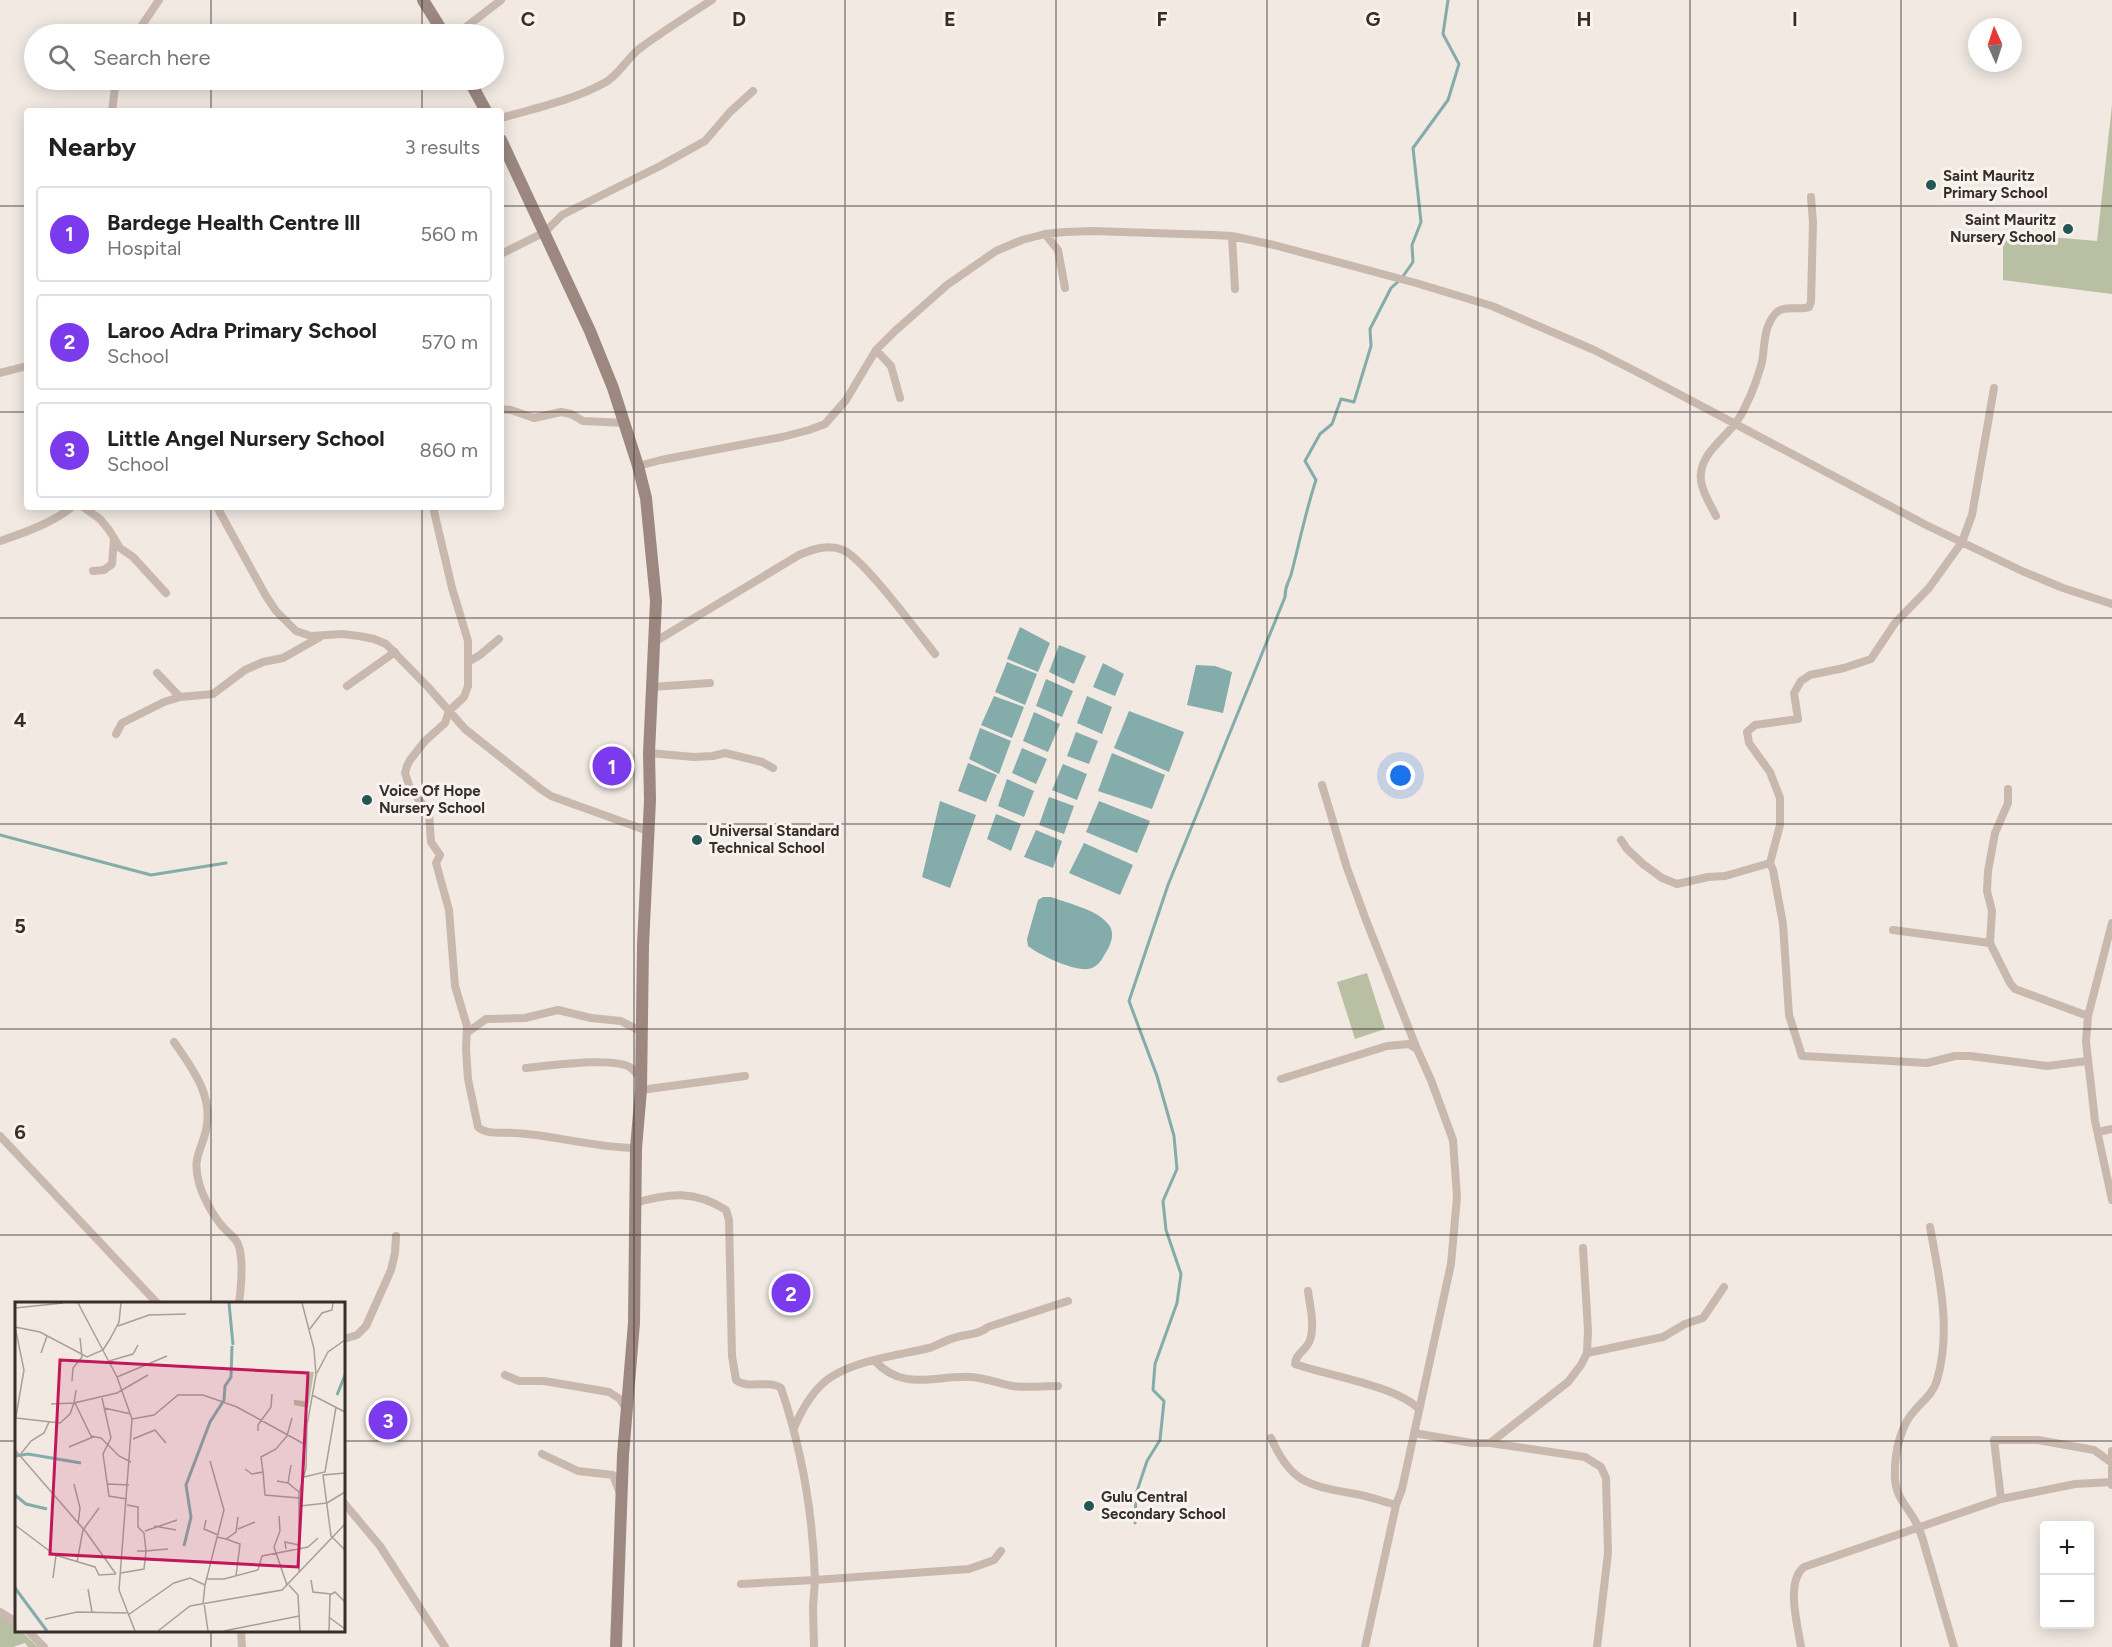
<!DOCTYPE html>
<meta charset="utf-8">
<style>
:root{--surface:#fff;--page:#f6f6f6;--text:#202124;--muted:#757577;--line:#e0e0e0;--accent:#7c3aed}
body{margin:0;font-family:Figtree,sans-serif;background:var(--page);color:var(--text)}
.controls{position:absolute;right:18px;bottom:18px;display:grid;overflow:hidden;border-radius:6px;box-shadow:0 3px 15px #0003}
.controls button{width:54px;height:54px;display:grid;place-items:center;padding:0;border:0;border-bottom:2px solid var(--line);background:var(--surface);color:var(--text);font:30px sans-serif}
.compass{position:absolute;left:1968px;top:18px;width:54px;height:54px;border-radius:50%;background:var(--surface);box-shadow:0 3px 15px #0003;rotate:357deg}
.you{position:absolute;left:1401px;top:776px;width:21px;height:21px;margin:-15px;border:4px solid #fff;border-radius:50%;background:#1a73e8;box-shadow:0 0 0 9px #1a73e833}
.badge{display:grid;place-items:center;width:39px;height:39px;border-radius:50%;background:var(--accent);color:#fff;font-size:20px;font-weight:700}
.pin{position:absolute;translate:-50% -50%;border:3px solid #fff;box-shadow:0 2px 6px #0006}
.list{margin:0;padding:0;list-style:none}
h2{display:flex;justify-content:space-between;align-items:center;height:78px;margin:0;padding:0 24px;font-size:26px}
h2 small{font-size:20px;font-weight:400;color:var(--muted)}
.list li{display:grid;grid-template-columns:39px 1fr auto;gap:18px;align-items:center;box-sizing:border-box;height:96px;margin:0 12px 12px;padding:0 12px;border:2px solid var(--line);border-radius:6px}
.list b{display:block;font-size:22px;white-space:nowrap}
.list p{margin:0;font-size:20px;white-space:nowrap;color:var(--muted)}
.list em{font-size:20px;font-style:normal;color:var(--muted)}
.icon{flex:none;width:33px;height:33px;fill:none;stroke:currentColor;stroke-width:2;stroke-linecap:round;stroke-linejoin:round}
.map{position:relative;flex:none;width:2112px;height:1647px;overflow:hidden}
.search{position:absolute;background:var(--surface);box-shadow:0 3px 15px #0003;left:24px;top:24px;width:480px;height:66px;display:flex;align-items:center;gap:15px;box-sizing:border-box;padding:0 21px;border-radius:33px;color:var(--muted);font-size:22px}
.panel{position:absolute;background:var(--surface);box-shadow:0 3px 15px #0003;left:24px;top:108px;width:480px;height:402px;border-radius:6px}
.map>svg:first-child{display:block}
.green{fill:#b8bfa3}
.water{fill:#83acaa}
.lines{fill:none;stroke-linecap:round;stroke-linejoin:round}
.stream{stroke:#83acaa;stroke-width:3}
.street{stroke:#c9b8ae;stroke-width:8}
.secondary{stroke:#9c8880;stroke-width:12}
.grid{fill:none;stroke:#382f2c;stroke-width:1.5;stroke-opacity:0.55}
.poi-dot{fill:#255655;stroke:#f9f3ee;stroke-width:2}
.labels{text-anchor:middle;dominant-baseline:central;stroke-width:6;stroke-linejoin:round;paint-order:stroke}
.poi-label{font-size:15px;font-weight:bold;fill:#382f2c;stroke:#f9f3ee;text-anchor:start}
.inset-river{fill:none;stroke:#83acaa;stroke-width:3}
.inset-road{fill:none;stroke:#a79f99;stroke-width:1.5}
.view{fill:#c2185b;fill-opacity:0.15;stroke:#c2185b;stroke-width:3}
.inset-edge{fill:none;stroke:#382f2c;stroke-width:3}
.grid-label{font-size:20px;text-anchor:middle;font-weight:bold;fill:#382f2c;stroke:#f9f3ee;stroke-width:6;stroke-linejoin:round;paint-order:stroke}
</style>
<div class="map">
<svg width="2112" height="1647" viewBox="0 0 2112 1647">
<rect width="100%" height="100%" fill="#f1e9e2"/>
<path class="green" d="M2112 105V294L2003 280V233L2097 241Z
M1367 973 1385 1029 1355 1039 1337 982Z
M0 1616 16 1627V1630L21 1631 38 1647H28L25 1643 13 1647H0Z"/>
<path class="water" d="M1020 627 1050 643 1038 672 1007 659Z
M1059 645 1086 656 1074 684 1049 672Z
M1007 662 1037 674 1025 705 995 692Z
M1103 663 1124 674 1115 696 1093 687Z
M1196 665 1215 666 1232 672 1223 713 1187 705Z
M1046 679 1073 691 1062 717 1036 706Z
M994 696 1024 707 1012 738 981 725Z
M1087 696 1112 707 1102 734 1077 723Z
M1129 711 1184 732 1169 772 1114 748Z
M1034 712 1060 724 1048 752 1023 741Z
M980 728 1011 741 999 774 969 759Z
M1076 732 1098 741 1089 764 1067 756Z
M1022 748 1047 759 1036 784 1012 773Z
M1112 753 1165 775 1152 809 1098 791Z
M968 763 997 775 986 802 958 791Z
M1063 764 1087 774 1077 800 1052 790Z
M1007 779 1034 791 1024 817 998 806Z
M1049 797 1074 806 1064 834 1039 825Z
M940 801 976 815 950 888 922 877Z
M1099 801 1150 821 1137 853 1086 832Z
M996 814 1021 824 1011 851 987 839Z
M1036 830 1062 841 1053 868 1024 857Z
M1084 843 1133 865 1120 895 1069 873Z
M1043 897H1051C1069 904 1097 909 1109 925 1114 932 1112 940 1109 947 1104 955 1101 964 1092 968 1079 974 1039 955 1028 946L1027 939 1038 900Z"/>
<g class="lines">
<path class="stream" d="M0 835 151 875 226 863
M1135 1523 1136 1494 1147 1461 1160 1440 1164 1401 1153 1390 1155 1364 1177 1303 1181 1274 1166 1230 1163 1201 1177 1169 1174 1136 1157 1076 1129 1001 1168 885 1285 597C1285 583 1290 582 1292 571 1300 540 1306 510 1316 480L1305 461 1320 434 1332 424 1341 399 1354 402 1371 346 1370 329 1391 288 1401 279 1413 262 1412 245 1421 222 1413 148 1448 100 1459 64 1443 34 1448 0"/>
<path class="street" d="M136 34 159 0
M457 34 501 0
M112 111 116 80
M501 118C536 108 574 100 606 82 618 75 627 59 639 49 662 32 687 16 712 0
M1045 234 1058 250 1065 288
M1232 236 1235 289
M501 254 545 232 562 215 660 166 705 141 730 112 753 91
M876 350 891 366 900 398
M0 373 27 366
M501 409 511 410 534 418 561 412 571 414 583 421 625 423
M638 466 661 460 782 437 809 430 825 424 846 400 876 350 895 331 947 285 996 251 1022 240 1045 234 1065 232 1093 231 1213 235 1232 236 1274 245 1416 283 1492 306 1594 350 1641 374 1926 525 2022 571 2063 588 2112 604
M83 507 100 519 109 530 120 548 133 557 166 593
M217 507 266 596 276 611 296 631 311 636 342 634 359 636 374 639 386 644 428 687 465 729 542 790 551 796 648 831
M433 507 452 588 468 641V686L464 697 449 711 445 723 425 741 410 760 407 766 405 773 410 788 429 813 431 842 440 855 436 863 449 910 455 986 467 1026 466 1049 468 1079 478 1127C486 1135 503 1132 514 1133 555 1135 595 1148 636 1148
M1716 516C1710 504 1699 487 1701 473 1703 453 1723 439 1734 425 1739 419 1743 412 1746 405 1753 391 1758 377 1762 362 1765 346 1763 328 1775 314 1783 304 1798 311 1809 307L1811 302 1813 223 1811 197
M0 541C26 532 50 524 72 507
M93 571 104 570 112 564 114 539
M656 641 799 555C813 549 828 544 843 550 863 558 919 634 935 654
M468 662 480 655 499 639
M157 673 180 697
M347 686 395 652
M652 687 710 683
M116 734 122 723 164 702 180 697 213 694 245 670 263 662 283 658 320 637
M649 753 694 757 713 756 725 753 762 762 773 768
M1322 785 1347 868 1366 920 1417 1049 1431 1080 1453 1140 1457 1197 1451 1264 1402 1489 1396 1505 1365 1647
M1621 840 1627 849 1643 864 1662 878 1677 884 1708 877 1725 876 1770 863 1773 870 1783 924 1789 1015 1802 1056 1927 1063 1955 1056H1970L2047 1066 2087 1061
M1770 863 1780 825V798L1770 772 1749 743 1747 732 1755 725 1798 719 1794 693 1801 681 1810 675 1844 668 1871 659 1895 623 1929 588 1962 542 1972 515 1994 388
M2112 923 2088 1016 2086 1042 2095 1121 2112 1200
M1893 930 1990 943 2010 983 2015 989 2088 1016
M1990 943 1992 911 1987 891 1988 871 1995 833 2008 803V789
M468 1032 486 1019 525 1018 558 1010 591 1018 621 1021 642 1032
M174 1042C192 1068 214 1096 206 1130 201 1152 192 1157 199 1183 203 1197 213 1216 223 1227 228 1233 235 1237 238 1244 244 1258 241 1288 239 1304
M526 1068C547 1066 616 1056 631 1068 635 1071 638 1076 641 1079
M1281 1079 1387 1046 1409 1044 1417 1049
M641 1090 745 1076
M2098 1132 2112 1129
M0 1136 158 1304
M635 1203C668 1193 695 1190 726 1210L729 1220 732 1356 736 1380C748 1390 768 1379 781 1388 802 1450 813 1515 815 1580L741 1584
M1930 1227C1939 1277 1952 1329 1937 1380 1934 1392 1924 1400 1916 1409 1900 1425 1894 1454 1895 1477 1895 1500 1912 1510 1919 1529 1924 1540 1926 1553 1930 1564 1938 1592 1946 1619 1954 1647
M1308 1291C1310 1306 1315 1326 1310 1340 1307 1350 1295 1354 1295 1364 1329 1376 1394 1385 1419 1409
M344 1339 357 1335 366 1326 391 1270 395 1253 396 1236
M1587 1353 1663 1337 1685 1324 1703 1318 1724 1287
M875 1361C903 1392 936 1375 971 1377 985 1378 998 1383 1012 1386 1027 1388 1043 1386 1058 1386
M505 1375 519 1381H544L609 1392 620 1399 626 1409
M794 1428C802 1409 813 1389 831 1377 857 1360 899 1355 929 1348 935 1347 945 1340 954 1338 966 1334 979 1335 988 1327L1068 1301
M1414 1433 1472 1443H1490L1568 1382 1581 1365 1587 1353 1588 1330 1583 1248
M1271 1438C1290 1481 1306 1485 1350 1493 1366 1495 1381 1501 1396 1505
M1490 1443 1585 1457 1601 1467 1606 1478 1608 1553 1597 1647
M2112 1451V1485
M542 1454 578 1471 613 1475 619 1491
M2001 1499 1994 1440H2038L2094 1450 2112 1463
M344 1503 380 1546 445 1647
M0 1612 16 1622
M27 1630 44 1647
M241 1630 242 1647
M814 1647 813 1607 815 1580 969 1569 994 1560 1001 1551
M1801 1647C1798 1626 1785 1582 1804 1567L2001 1499 2075 1484 2112 1482"/>
<path class="secondary" d="M423 0 444 34
M469 80 486 111
M501 140 590 331 613 388 638 466 646 498 656 601 649 753 650 800 643 945 641 1090 636 1148 634 1323 623 1455 616 1647"/>
</g>
<path class="grid" d="M211 0V34M422 0V34M634 0V1647M845 0V1647M1056 0V1647M1267 0V1647M1478 0V1647M1690 0V1647M1901 0V1647M211 80V111M422 80V111M0 206H27M501 206H2112M0 412H27M501 412H2112M211 507V1304M422 507V1647M0 618H2112M0 824H2112M0 1029H2112M0 1235H2112M0 1441H16M344 1441H2112M211 1630V1647"/>
<g class="poi-dot">
<circle cx="1931" cy="185" r="6"/>
<circle cx="2068" cy="229" r="6"/>
<circle cx="367" cy="800" r="6"/>
<circle cx="697" cy="840" r="6"/>
<circle cx="1089" cy="1506" r="6"/>
</g>
<g class="labels">
<g class="poi-label">
<text x="1943" y="176">Saint Mauritz<tspan x="1943" dy="17">Primary School</tspan></text>
<text x="2056" y="220" text-anchor="end">Saint Mauritz<tspan x="2056" dy="17">Nursery School</tspan></text>
<text x="379" y="791">Voice Of Hope<tspan x="379" dy="17">Nursery School</tspan></text>
<text x="709" y="831">Universal Standard<tspan x="709" dy="17">Technical School</tspan></text>
<text x="1101" y="1497">Gulu Central<tspan x="1101" dy="17">Secondary School</tspan></text>
</g>
</g>
<g transform="translate(15 1302)">
<rect width="330" height="330" fill="#f1e9e2"/>
<path d="M295 70H299L293 106 279 103V98L290 99Z" fill="#b8bfa3"/>
<path class="inset-river" d="M214 1 218 43M322 93 330 73M0 154 13 152 66 161M0 193 11 202 32 207M169 244 176 215 171 183 195 120 209 98 210 84 216 75 217 44M0 286 32 329"/>
<path class="inset-road" d="M63 1 102 75 117 117 104 288 120 329M0 6 48 1M103 24 134 13 171 12M0 25 25 30 72 55 88 48 95 37 104 20 106 1M294 28 307 11 317 8 318 1M26 51 32 34M94 59 118 52 123 43M302 71 313 50 330 38M102 75 152 54M57 79 58 66 67 55 65 36M297 93 330 110M87 96 96 136 88 152 94 194 112 197M60 101 76 134 86 136 104 154 116 160M36 102 59 101 61 88M89 106 116 112M1 116 45 121 55 112 59 101 102 91 133 73M117 117 139 113 163 93H188L222 105 291 143M0 120 9 68 0 25M243 129V123L256 105 257 92M118 137 140 128 151 141M54 145 78 135M0 148 71 230 101 272M5 153 16 139 29 131 34 120M230 167 237 172 248 170 250 193 284 196M248 170 246 155 261 147 272 134 277 116M330 171 308 173 316 234 330 248M289 175 310 170 321 105M262 179 273 181 284 190M273 181 276 163M59 182 65 206 63 222M93 182 114 183M112 203 123 205V225L129 231 131 249H122M285 204 312 201 330 190M264 214 265 229 259 245 272 283M191 218 189 227 203 233M0 223 40 253 80 265 84 273 101 272M139 224 161 228M223 227 240 220M130 229 162 218M202 235 211 237 221 230 223 215M211 237 225 242 221 274M271 247 270 240 284 243M62 260 68 228 84 206M284 270V192L291 166 292 123 301 73 299 47 287 1M106 271 129 267 131 249 153 247M38 276 41 253M191 277H209L243 268 247 254 293 245 303 236M296 278 298 290 316 292M190 283 209 208 195 159M274 283 283 293 285 329M73 287 77 310M189 301 193 329M113 313 159 281 175 276 190 283 188 301M315 316 330 327M30 317 62 310 112 311M143 329 175 304 267 288 330 222M209 329 284 314M314 329 315 293 320 290 330 300"/>
<path class="view" d="M45 58 293 71 283 265 35 252Z"/>
<rect width="330" height="330" class="inset-edge"/>
</g>
<g class="grid-label">
<text x="528" y="26">C</text>
<text x="739" y="26">D</text>
<text x="950" y="26">E</text>
<text x="1162" y="26">F</text>
<text x="1373" y="26">G</text>
<text x="1584" y="26">H</text>
<text x="1795" y="26">I</text>
<text x="20" y="727">4</text>
<text x="20" y="933">5</text>
<text x="20" y="1139">6</text>
</g>
</svg>
<div class="controls">
<button>+</button>
<button>−</button>
</div>
<svg class="compass" viewBox="-18 -18 36 36"><path d="M0-13l5 13h-10z" fill="#e53935"/><path d="M0 13l5-13h-10z" fill="#757577"/></svg>
<div class="you"></div>
<div class="pin badge" style="left:612px;top:766px">1</div>
<div class="pin badge" style="left:791px;top:1293px">2</div>
<div class="pin badge" style="left:388px;top:1420px">3</div>
<div class="search"><svg class="icon" aria-label="search" viewBox="0 0 24 24"><circle cx="10" cy="10" r="6"/><path d="M15 15l6 6"/></svg>Search here</div>
<section class="panel">
<h2>Nearby<small>3 results</small></h2>
<ul class="list">
<li><span class="badge">1</span><div><b>Bardege Health Centre lll</b><p>Hospital</p></div><em>560 m</em></li>
<li><span class="badge">2</span><div><b>Laroo Adra Primary School</b><p>School</p></div><em>570 m</em></li>
<li><span class="badge">3</span><div><b>Little Angel Nursery School</b><p>School</p></div><em>860 m</em></li>
</ul>
</section>
</div>
